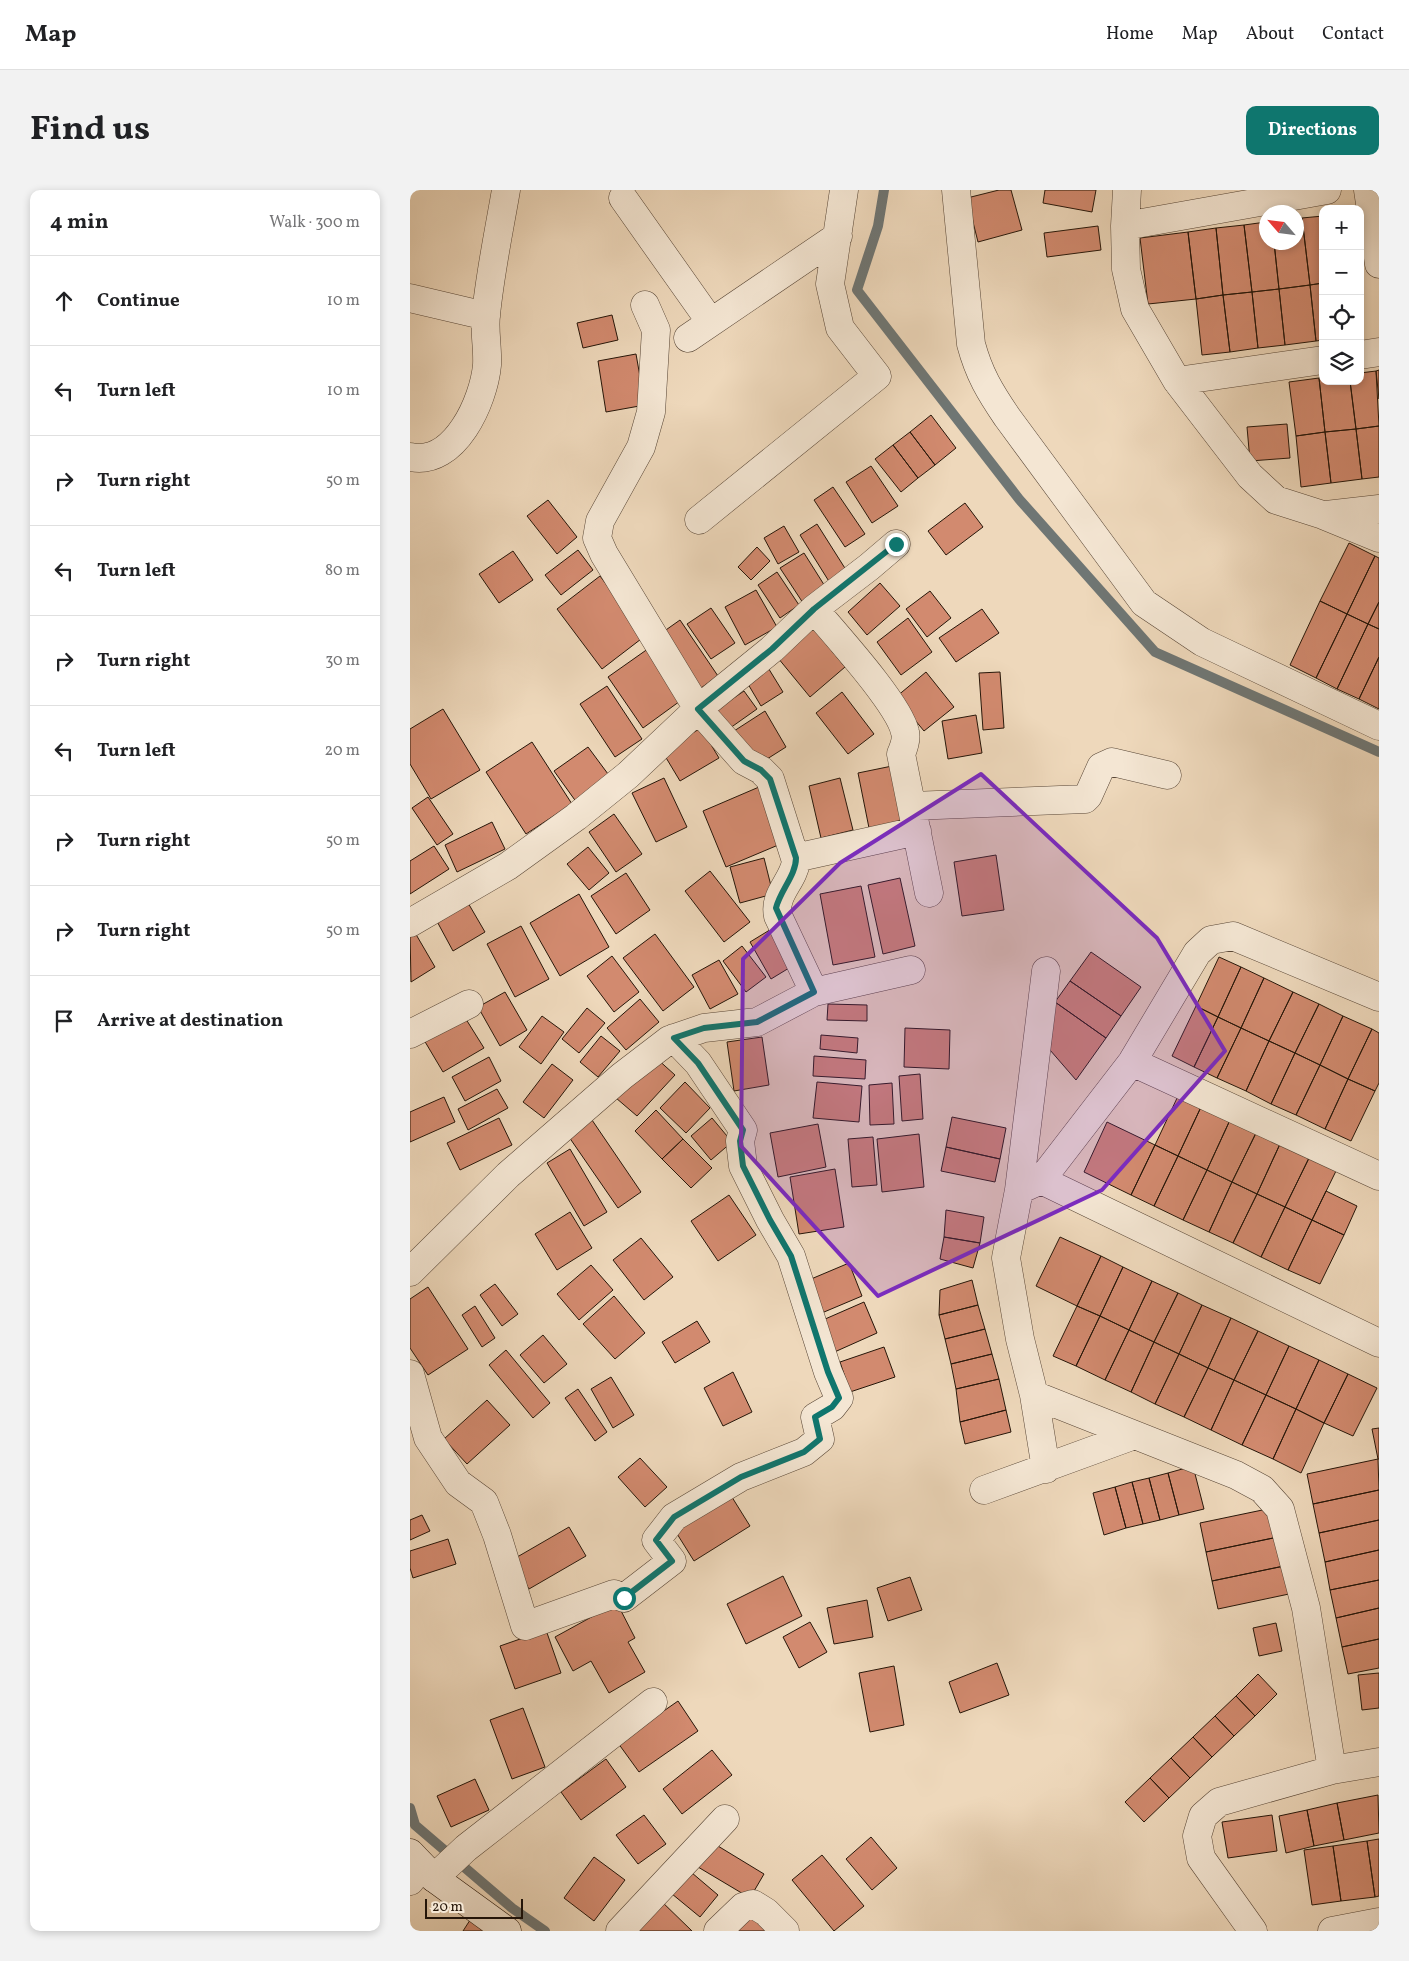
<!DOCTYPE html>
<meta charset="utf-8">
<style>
:root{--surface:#fff;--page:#f2f2f2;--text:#202124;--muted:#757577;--line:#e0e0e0;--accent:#0f766e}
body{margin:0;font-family:Vollkorn,serif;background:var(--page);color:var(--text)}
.controls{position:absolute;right:15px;top:15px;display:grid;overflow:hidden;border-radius:10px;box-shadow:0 2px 8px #0003}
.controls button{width:45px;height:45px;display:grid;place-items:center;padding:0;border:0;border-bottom:1px solid var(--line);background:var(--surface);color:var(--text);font:25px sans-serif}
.compass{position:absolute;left:849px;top:15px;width:45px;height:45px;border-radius:50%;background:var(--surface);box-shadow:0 2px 8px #0003;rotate:298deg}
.scale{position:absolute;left:15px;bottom:12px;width:98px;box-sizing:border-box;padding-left:5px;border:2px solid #261609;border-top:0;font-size:14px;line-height:18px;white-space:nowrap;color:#261609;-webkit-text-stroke:4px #f4e6d3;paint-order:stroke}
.stop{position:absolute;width:15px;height:15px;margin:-11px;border:4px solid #0f766e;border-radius:50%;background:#fff}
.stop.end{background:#0f766e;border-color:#fff;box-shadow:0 1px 5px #0008}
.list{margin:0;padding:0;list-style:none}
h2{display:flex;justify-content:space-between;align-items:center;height:65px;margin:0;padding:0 20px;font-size:21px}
h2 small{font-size:16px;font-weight:400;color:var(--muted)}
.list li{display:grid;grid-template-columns:32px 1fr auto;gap:15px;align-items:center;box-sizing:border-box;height:90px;padding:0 20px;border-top:1px solid var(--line)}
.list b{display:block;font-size:19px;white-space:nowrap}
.list em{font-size:16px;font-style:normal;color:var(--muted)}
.icon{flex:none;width:28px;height:28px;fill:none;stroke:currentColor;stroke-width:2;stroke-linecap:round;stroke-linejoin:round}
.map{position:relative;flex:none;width:969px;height:1741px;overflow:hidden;border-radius:10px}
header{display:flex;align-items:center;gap:30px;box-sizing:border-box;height:70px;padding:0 25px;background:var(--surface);border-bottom:1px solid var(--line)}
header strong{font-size:24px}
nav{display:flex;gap:28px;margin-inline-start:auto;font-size:18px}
.intro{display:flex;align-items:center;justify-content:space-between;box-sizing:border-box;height:120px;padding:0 30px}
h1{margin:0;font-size:35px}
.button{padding:12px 22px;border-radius:10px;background:var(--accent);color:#fff;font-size:18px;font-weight:700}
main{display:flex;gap:30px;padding:0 30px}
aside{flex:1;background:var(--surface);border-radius:10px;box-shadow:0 2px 8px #0003}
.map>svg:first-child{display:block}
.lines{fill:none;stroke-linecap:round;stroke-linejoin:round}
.stream{stroke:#6f7674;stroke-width:10}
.building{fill:#d28a6f;stroke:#261609}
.street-casing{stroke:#584636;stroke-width:29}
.secondary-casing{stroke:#261609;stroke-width:29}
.street{stroke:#f4e6d3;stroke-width:28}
.secondary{stroke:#f4e6d3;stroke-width:28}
.route{stroke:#0f766e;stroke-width:6}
.marked{fill:#7b2cbf;fill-opacity:0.2;stroke:#7b2cbf;stroke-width:4;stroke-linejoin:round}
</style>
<header>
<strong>Map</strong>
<nav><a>Home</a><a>Map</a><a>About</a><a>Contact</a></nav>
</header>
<div class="intro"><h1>Find us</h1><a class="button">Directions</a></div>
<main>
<aside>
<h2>4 min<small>Walk · 300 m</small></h2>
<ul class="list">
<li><svg class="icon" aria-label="ahead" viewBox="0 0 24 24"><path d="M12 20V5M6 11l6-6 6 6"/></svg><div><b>Continue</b></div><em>10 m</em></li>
<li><svg class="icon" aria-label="left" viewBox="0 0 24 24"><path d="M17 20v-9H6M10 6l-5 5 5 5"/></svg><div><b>Turn left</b></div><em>10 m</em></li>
<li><svg class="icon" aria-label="right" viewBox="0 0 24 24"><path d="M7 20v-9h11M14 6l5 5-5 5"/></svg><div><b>Turn right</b></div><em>50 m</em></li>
<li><svg class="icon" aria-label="left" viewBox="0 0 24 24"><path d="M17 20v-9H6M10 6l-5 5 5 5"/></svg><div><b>Turn left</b></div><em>80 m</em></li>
<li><svg class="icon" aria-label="right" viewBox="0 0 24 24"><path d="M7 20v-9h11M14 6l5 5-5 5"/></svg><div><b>Turn right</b></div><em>30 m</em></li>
<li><svg class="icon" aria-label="left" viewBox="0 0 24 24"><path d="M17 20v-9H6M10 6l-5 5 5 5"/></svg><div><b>Turn left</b></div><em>20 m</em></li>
<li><svg class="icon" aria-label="right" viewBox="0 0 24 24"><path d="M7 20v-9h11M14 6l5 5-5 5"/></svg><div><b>Turn right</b></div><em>50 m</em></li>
<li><svg class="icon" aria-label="right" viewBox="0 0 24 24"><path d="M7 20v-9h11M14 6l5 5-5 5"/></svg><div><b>Turn right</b></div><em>50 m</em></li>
<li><svg class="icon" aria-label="arrive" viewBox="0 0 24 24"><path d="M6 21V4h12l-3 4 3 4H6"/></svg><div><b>Arrive at destination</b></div></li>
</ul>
</aside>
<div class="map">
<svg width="969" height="1741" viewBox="0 0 969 1741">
<rect width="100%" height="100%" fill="#eed8bb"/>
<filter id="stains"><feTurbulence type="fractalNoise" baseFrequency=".004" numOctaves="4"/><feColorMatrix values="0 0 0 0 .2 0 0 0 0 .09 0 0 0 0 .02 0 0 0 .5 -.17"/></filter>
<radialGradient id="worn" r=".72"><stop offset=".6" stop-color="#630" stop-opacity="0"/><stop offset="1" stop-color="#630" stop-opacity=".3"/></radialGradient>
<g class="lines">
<path class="stream" d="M474 0 468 36 447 100 609 309 745 462 969 562
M0 1618 5 1635 102 1718 135 1741"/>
</g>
<path class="building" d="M589 0H601L612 40 568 52 557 8Z
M635 0H686L682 22 633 13Z
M913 26V93L900 95 892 28Z
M892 28 900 95 869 99 864 52H886V29Z
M856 32V52H864L869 99 842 102 834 35Z
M834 35 842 102 813 105 806 38Z
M688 36 691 60 637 67 634 43Z
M806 38 813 105 786 109 778 42Z
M778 42 786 109 738 114 730 48Z
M913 93V150L906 151 900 95Z
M900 95 906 151 875 155 869 99Z
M869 99 875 155 848 158 842 102Z
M842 102 848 158 820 162 813 105Z
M813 105 820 162 792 165 786 109Z
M202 125 208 150 173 158 167 133Z
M226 164 235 215 196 222 188 171Z
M969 180V209L966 181Z
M966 181 969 236 946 239 940 191H950V183Z
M913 187V191H940L946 239 915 242 909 188Z
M909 188 915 242 886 246 879 192Z
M521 225 546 258 525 275 500 242Z
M877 234 880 268 840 271 837 237Z
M969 236V287L952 289 946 239Z
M946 239 952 289 921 293 915 242Z
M500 242 525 275 508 288 483 255Z
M915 242 921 293 891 297 886 246Z
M483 255 508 288 491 302 465 269Z
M461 276 488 316 462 333 436 292Z
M423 297 455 344 435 357 404 310Z
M138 310 167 347 147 364 117 326Z
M555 313 573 337 536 365 518 341Z
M407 334 438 383 420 393 390 345Z
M374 336 389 362 368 374 354 348Z
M939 353 965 366 937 424 910 411Z
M347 357 360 371 341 390 328 377Z
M168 360 183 380 151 405 135 385Z
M103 361 123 390 89 413 69 384Z
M394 363 418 401 395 416 370 378Z
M965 366 969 368V412L958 434 937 424Z
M367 382 389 415 370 428 348 395Z
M190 386 235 446 192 479 147 419Z
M470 393 490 416 457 445 438 422Z
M346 400 367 437 335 455 315 417Z
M520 401 541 428 517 447 496 419Z
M910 411 937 424 906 488 880 475Z
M969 412V439L958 434Z
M301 418 325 453 301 469 277 434Z
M572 419 589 443 546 472 529 448Z
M937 424 958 434 927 499 906 488Z
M498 428 522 462 491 485 467 452Z
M270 430 308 486 291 498 253 442Z
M958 434 969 439V467L949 509 927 499Z
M403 438 435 477 400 507 368 468Z
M242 456 277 506 233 538 198 487Z
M969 467V519L949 509Z
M357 476 373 502 351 516 335 489Z
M516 482 544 517 514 541 486 507Z
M590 482 594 538 573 540 569 483Z
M197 496 232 549 205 567 170 514Z
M334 501 347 519 313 543 300 524Z
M432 502 464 544 438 564 406 523Z
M33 519 70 580 21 609 0 574V539Z
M355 521 376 557 346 576 324 541Z
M566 525 572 563 538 569 532 531Z
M291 538 309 568 270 591 252 561Z
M122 552 162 614 116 644 76 582Z
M178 557 201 588 167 613 144 581Z
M487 575 500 635 460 643 448 583Z
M254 588 277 637 246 652 222 603Z
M430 588 443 640 411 648 399 596Z
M349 597 373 653 316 677 293 621Z
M18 607 43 644 27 655 2 618Z
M204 624 232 664 206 682 179 642Z
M82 632 95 659 47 682 35 655Z
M24 656 39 679 0 704V671Z
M178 657 199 683 179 700 157 674Z
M586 665 594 720 552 726 544 672Z
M354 668 363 704 330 713 320 677Z
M300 681 340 732 314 752 275 701Z
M216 683 240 720 206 744 181 706Z
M490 688 505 756 473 764 458 695Z
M451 696 465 767 423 775 410 704Z
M169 704 199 757 150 786 120 733Z
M54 706 75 742 43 761 23 724Z
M111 736 139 789 105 807 77 754Z
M363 738 384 775 361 789 340 752Z
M4 741 25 777 1 792 0 743Z
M245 744 284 797 253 821 213 768Z
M332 756 356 787 336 802 313 771Z
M681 762 731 797 711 826 660 791Z
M202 766 229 802 204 822 177 786Z
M809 767 831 777 808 827 786 816Z
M309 770 328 804 300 819 282 785Z
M831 777 854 788 831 838 808 827Z
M854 788 883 802 859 851 831 838Z
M660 791 711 826 696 848 645 812Z
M95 802 117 840 90 856 68 817Z
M883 802 909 814 885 863 859 851Z
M230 809 249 832 216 860 197 838Z
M645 812 696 848 666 890 640 860Z
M418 814 457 815V831L417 830Z
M909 814 933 826 910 875 885 863Z
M786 816 808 827 784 877 762 866Z
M177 818 195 833 169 863 152 849Z
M54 826 74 858 33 882 14 850Z
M132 826 154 842 131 874 109 857Z
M933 826 962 839 938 889 910 875Z
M808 827 831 838 807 888 784 877Z
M495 838 540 840 539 879 494 877Z
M831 838 859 851 836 901 807 888Z
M962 839 969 843V893L965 901 938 889Z
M411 845 448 848 447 863 410 859Z
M191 846 210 861 188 887 170 872Z
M352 847 359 895 324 901 317 852Z
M859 851 885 863 861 914 836 901Z
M885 863 910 875 886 925 861 914Z
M404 866 456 870 455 889 403 886Z
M79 867 91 891 55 911 42 887Z
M245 867 265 885 227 926 206 908Z
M142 874 163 890 134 928 113 912Z
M910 875 938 889 915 939 886 925Z
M510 884 513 929 492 931 489 886Z
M938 889 965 901 941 951 915 939Z
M275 892 300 918 276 943 250 918Z
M407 892 452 896 449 932 403 928Z
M482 893 484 934 460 935 459 895Z
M87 899 98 918 58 940 48 919Z
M768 906 791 917 768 966 745 955Z
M34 907 45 932 0 952V922Z
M791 917 820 930 797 980 768 966Z
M246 920 273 949 252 969 225 941Z
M542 927 596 938 590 969 536 957Z
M89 928 102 955 50 980 37 953Z
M302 928 322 952 301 970 281 946Z
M182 930 231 1002 208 1018 159 947Z
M820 930 846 943 822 992 797 980Z
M697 932 745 955 721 1005 674 982Z
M408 934 416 977 368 987 360 943Z
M846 943 870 954 847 1004 822 992Z
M509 944 514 997 472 1002 467 949Z
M463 947 467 995 442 997 438 949Z
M273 949 302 978 281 998 252 969Z
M870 954 899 968 875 1017 847 1004Z
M745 955 768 966 744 1016 721 1005Z
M536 957 590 969 585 992 531 981Z
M160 959 197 1022 174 1036 137 973Z
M768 966 797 980 773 1030 744 1016Z
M899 968 926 981 902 1030 875 1017Z
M425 979 434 1037 389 1044 380 987Z
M797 980 822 992 799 1042 773 1030Z
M822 992 847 1004 823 1053 799 1042Z
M916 1001 947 1016 934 1045 902 1030Z
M847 1004 875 1017 851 1067 823 1053Z
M319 1005 346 1045 308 1071 281 1031Z
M875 1017 902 1030 878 1080 851 1067Z
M536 1020 574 1027 570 1053 534 1047Z
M160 1022 182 1058 147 1080 125 1044Z
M902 1030 934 1045 910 1094 878 1080Z
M534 1047 570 1053 563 1078 530 1069Z
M650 1047 691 1066 667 1116 626 1096Z
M231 1048 263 1087 234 1110 203 1070Z
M691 1066 713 1077 690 1126 667 1116Z
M439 1073 452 1106 407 1125 394 1092Z
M181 1075 203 1100 169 1130 147 1104Z
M713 1077 742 1091 719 1140 690 1126Z
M562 1090 568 1115 529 1125 530 1100Z
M742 1091 768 1103 744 1152 719 1140Z
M85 1094 108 1124 92 1136 70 1105Z
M18 1097 58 1159 18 1185 0 1158V1109Z
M768 1103 792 1115 769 1164 744 1152Z
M204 1106 235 1143 205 1169 173 1134Z
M454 1112 467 1143 420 1164 406 1133Z
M568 1115 575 1139 535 1149 529 1125Z
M792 1115 821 1128 798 1178 769 1164Z
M65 1116 85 1148 72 1157 52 1125Z
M667 1116 690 1126 666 1176 643 1166Z
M690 1126 719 1140 695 1190 666 1176Z
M821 1128 848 1141 824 1190 798 1178Z
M287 1131 300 1152 265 1173 252 1152Z
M575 1139 582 1164 541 1174 535 1149Z
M719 1140 744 1152 721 1202 695 1190Z
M848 1141 879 1156 856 1205 824 1190Z
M133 1145 157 1174 134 1193 110 1165Z
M744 1152 769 1164 745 1214 721 1202Z
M879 1156 909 1170 886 1219 856 1205Z
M474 1157 485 1187 440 1202 430 1172Z
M96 1160 140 1213 123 1228 79 1175Z
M582 1164 589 1189 546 1199 541 1174Z
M769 1164 798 1178 774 1227 745 1214Z
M909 1170 938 1184 914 1233 886 1219Z
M798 1178 824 1190 801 1240 774 1227Z
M323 1182 342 1222 313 1236 294 1198Z
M938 1184 967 1198 943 1246 914 1233Z
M201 1187 224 1225 203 1238 181 1199Z
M589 1189 596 1220 550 1232 546 1199Z
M824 1190 856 1205 832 1255 801 1240Z
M168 1199 197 1242 185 1251 155 1208Z
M856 1205 886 1219 863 1269 832 1255Z
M77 1210 100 1235 57 1274 34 1249Z
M886 1219 914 1233 891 1283 863 1269Z
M596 1220 601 1242 555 1254 550 1232Z
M969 1238V1269H968L962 1239Z
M230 1268 257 1297 235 1317 208 1287Z
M968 1269 969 1300 903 1314 897 1284Z
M783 1276 794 1319 769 1325 758 1283Z
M758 1283 769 1325 750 1330 739 1288Z
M739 1288 750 1330 733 1334 722 1292Z
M722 1292 733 1334 716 1338 705 1297Z
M705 1297 716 1338 694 1345 683 1303Z
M969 1300V1330L909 1343 903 1314Z
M320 1304 340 1336 284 1371 264 1339Z
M862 1318 868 1347 796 1362 790 1333Z
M12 1325 20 1341 0 1350V1330Z
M969 1330V1360L915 1372 909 1343Z
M159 1337 176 1366 119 1399 102 1370Z
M868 1347 874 1376 802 1391 796 1362Z
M38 1349 46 1374 3 1388 0 1378V1361Z
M969 1360V1390L920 1400 915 1372Z
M874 1376 879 1404 808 1419 802 1391Z
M373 1386 392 1426 336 1454 317 1414Z
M500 1387 512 1420 478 1431 467 1398Z
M969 1390V1418L926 1428 920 1400Z
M457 1410 463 1447 424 1454 417 1418Z
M207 1413 225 1448 218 1452 235 1482 199 1503 181 1471 163 1481 145 1447Z
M969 1418V1449L932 1457 926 1428Z
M400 1432 417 1462 389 1478 373 1447Z
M866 1433 872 1461 849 1466 843 1438Z
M136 1440 151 1483 105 1499 90 1456Z
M969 1449V1478L938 1484 932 1457Z
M587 1473 599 1505 550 1523 539 1492Z
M484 1476 494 1535 460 1542 449 1483Z
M969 1483V1518L952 1520 948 1485Z
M848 1484 867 1504 845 1526 826 1506Z
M826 1506 845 1526 824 1546 805 1526Z
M268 1511 288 1541 229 1582 208 1553Z
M113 1518 135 1577 102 1589 80 1530Z
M805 1526 824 1546 802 1567 783 1547Z
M783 1547 802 1567 780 1588 761 1568Z
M302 1560 322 1585 272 1624 253 1599Z
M761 1568 780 1588 759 1608 740 1588Z
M196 1569 216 1597 171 1630 151 1602Z
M740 1588 759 1608 734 1632 715 1612Z
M65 1589 79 1620 41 1637 27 1606Z
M968 1605 969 1643 934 1650 927 1613Z
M927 1613 934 1650 904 1656 897 1620Z
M897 1620 904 1656 876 1663 869 1626Z
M234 1625 256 1654 228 1674 206 1645Z
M862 1625 867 1661 818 1668 812 1632Z
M461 1647 487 1678 462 1700 436 1669Z
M969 1649V1706L965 1707 957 1651Z
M957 1651 965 1707 931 1711 923 1656Z
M303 1653 354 1684 340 1708 288 1677Z
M923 1656 931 1711 902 1715 894 1660Z
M412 1665 454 1716 424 1741 382 1690Z
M184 1667 215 1690 184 1731 154 1708Z
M275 1677 308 1705 290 1727 256 1699Z
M247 1707 282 1741H225Z
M344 1720 367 1741H324Z
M62 1727 85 1741H53Z"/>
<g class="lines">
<defs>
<path id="street" d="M546 0 561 154C569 184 580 202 597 227L734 413 792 452 969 536
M717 0 715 36 716 79 725 119 767 191 840 286 866 310 913 325 969 348
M958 0 969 74
M213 8 300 131
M715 36 917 0
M0 108 76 126
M235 115 246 140 241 222 231 257 190 331 187 348 194 364 288 519 334 571 351 580 360 589 386 671C384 691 363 704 368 726L404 802
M278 148 428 46
M950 165 969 162
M767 191 913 170
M0 267C45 277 74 210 77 175 78 158 74 141 76 125 80 83 89 41 96 0
M916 325 969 319
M289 330 467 186 430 138 420 94 434 0
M404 419C425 444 489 514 495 542 497 549 494 557 491 564L519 703
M502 616 675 609 678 606 691 577 702 572 757 585
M385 668 507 641
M0 733 98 676 166 627 218 585 288 519 362 459 404 419 459 377 486 354
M0 844 59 814
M722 872 969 986
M631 990 969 1153
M609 1000 631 990 722 872 787 763 801 750 823 746 969 807
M0 1082 98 985 212 886 259 850 294 838 347 832 404 802 501 780
M0 1184 18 1248 48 1293 74 1312 87 1345 115 1436 204 1404 214 1408 262 1371 246 1350 264 1327 331 1287 394 1262 410 1249 405 1227 422 1217 429 1208 418 1182 381 1066 360 1030 333 976 330 951 333 940 288 873 264 848
M624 1205 826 1285 852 1299 870 1319 896 1418 922 1580
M636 1279 624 1205 610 1149 596 1068 609 1000 636 781
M574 1300 722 1246
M24 1688 56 1658 243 1512
M0 1691 11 1677
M210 1741 315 1629
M308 1741 333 1717 343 1714 356 1722 375 1741
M843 1741 791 1668 787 1646 793 1626 809 1612 922 1580 969 1572
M922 1741 969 1732"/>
<path id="secondary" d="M0 1663 24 1688 97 1741"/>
</defs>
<use href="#street" class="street-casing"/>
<use href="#secondary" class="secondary-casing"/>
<use href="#street" class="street"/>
<use href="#secondary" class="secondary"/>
</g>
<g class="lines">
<path class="route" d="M214 1408 262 1371 246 1350 264 1327 331 1287 394 1262 410 1249 405 1227 422 1217 429 1208 418 1182 381 1066 360 1030 333 976 330 951 333 940 288 873 264 848 294 838 347 832 404 802 366 718C370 701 386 685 386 668L360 589 351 580 334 571 288 519 362 459 404 419 486 354"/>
</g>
<path class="marked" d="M571 584 747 748 815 861 692 1000 468 1106 331 956 333 769 430 673Z"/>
<rect width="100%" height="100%" filter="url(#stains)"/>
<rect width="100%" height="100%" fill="url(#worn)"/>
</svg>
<div class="controls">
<button>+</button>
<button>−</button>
<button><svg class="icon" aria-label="locate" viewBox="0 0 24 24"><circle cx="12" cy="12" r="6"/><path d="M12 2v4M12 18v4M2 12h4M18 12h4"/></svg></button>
<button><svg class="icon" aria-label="layers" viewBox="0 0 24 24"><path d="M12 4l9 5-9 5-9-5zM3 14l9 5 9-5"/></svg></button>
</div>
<svg class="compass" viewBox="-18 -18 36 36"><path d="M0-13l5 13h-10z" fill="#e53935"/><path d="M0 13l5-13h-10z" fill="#757577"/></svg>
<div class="scale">20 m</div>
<div class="stop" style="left:214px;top:1408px"></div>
<div class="stop end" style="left:486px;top:354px"></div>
</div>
</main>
